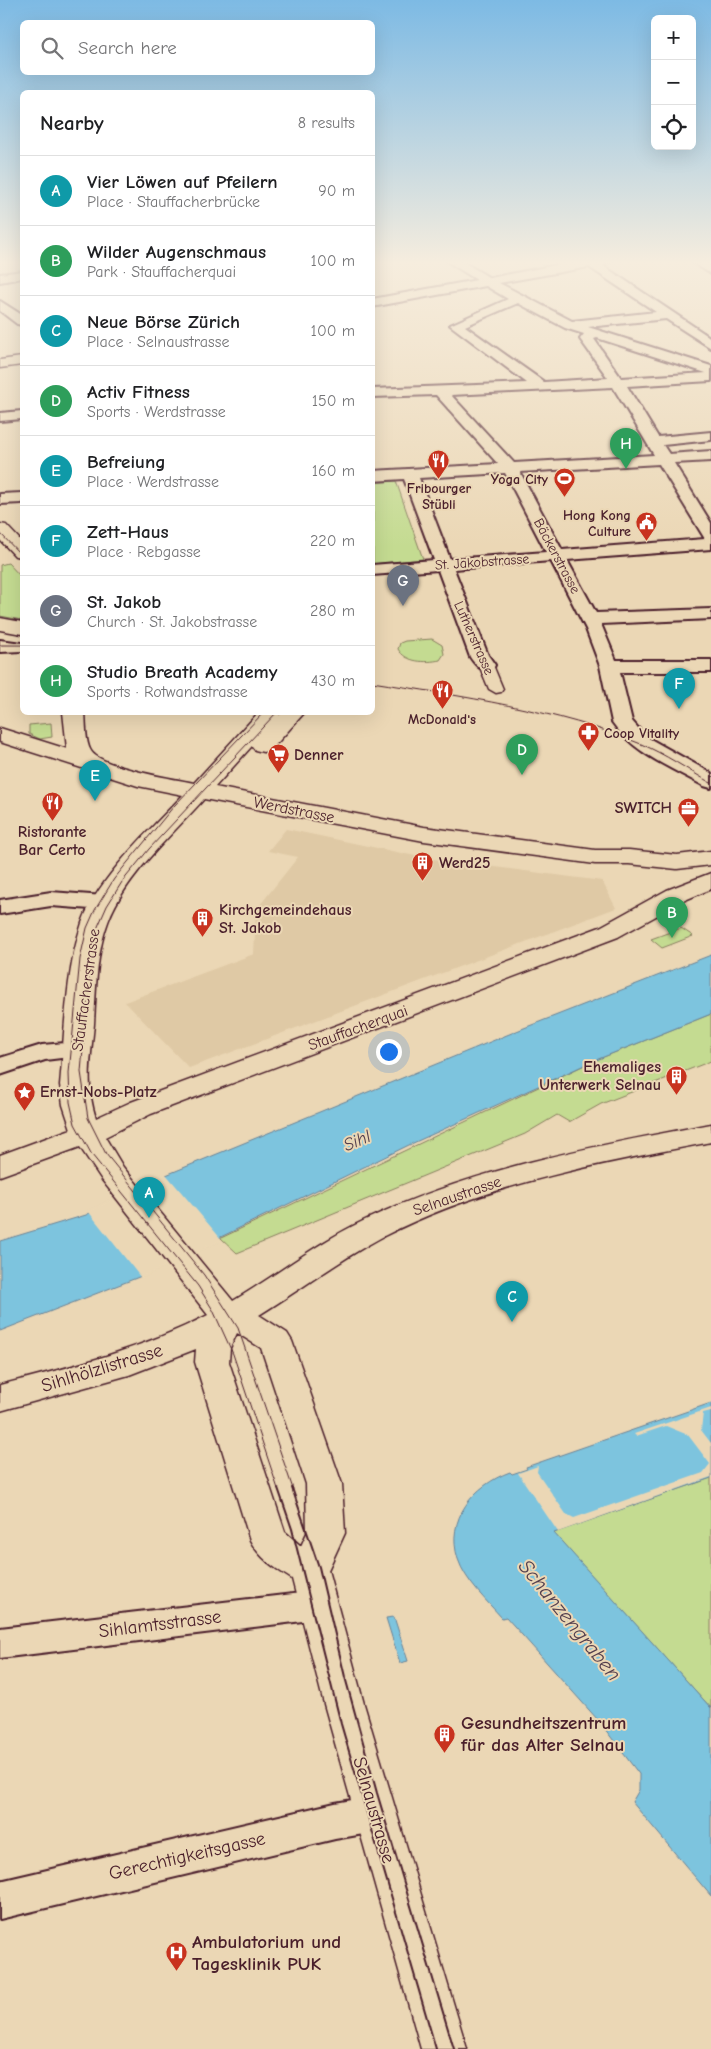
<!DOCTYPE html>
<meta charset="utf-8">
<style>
:root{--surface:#fff;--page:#f2f2f2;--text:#202124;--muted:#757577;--line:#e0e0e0;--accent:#ea580c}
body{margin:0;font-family:"Comic Neue",sans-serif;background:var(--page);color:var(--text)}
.controls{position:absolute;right:15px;top:15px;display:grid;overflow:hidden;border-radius:8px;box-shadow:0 5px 20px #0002}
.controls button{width:45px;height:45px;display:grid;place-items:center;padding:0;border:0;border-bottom:1px solid var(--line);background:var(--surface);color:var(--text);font:25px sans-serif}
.you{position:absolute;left:388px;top:1051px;width:18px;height:18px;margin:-12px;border:4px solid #fff;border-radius:50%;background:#1a73e8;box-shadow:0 0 0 8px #1a73e833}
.badge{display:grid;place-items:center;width:32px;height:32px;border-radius:50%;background:var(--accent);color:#fff;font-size:16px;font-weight:700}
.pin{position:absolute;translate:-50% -41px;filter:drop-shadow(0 1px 2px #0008)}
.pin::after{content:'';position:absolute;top:26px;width:18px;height:15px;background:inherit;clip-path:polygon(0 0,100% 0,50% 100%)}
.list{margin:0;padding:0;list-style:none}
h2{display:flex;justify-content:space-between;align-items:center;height:65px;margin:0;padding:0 20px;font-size:21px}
h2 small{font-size:16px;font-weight:400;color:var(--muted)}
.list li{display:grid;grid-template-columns:32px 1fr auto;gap:15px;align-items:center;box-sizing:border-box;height:70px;padding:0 20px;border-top:1px solid var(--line)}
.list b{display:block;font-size:19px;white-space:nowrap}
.list p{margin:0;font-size:16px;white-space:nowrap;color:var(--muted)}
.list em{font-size:16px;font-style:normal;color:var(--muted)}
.icon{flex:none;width:28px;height:28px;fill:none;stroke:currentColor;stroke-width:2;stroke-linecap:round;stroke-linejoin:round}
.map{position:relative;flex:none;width:711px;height:2049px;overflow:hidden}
.search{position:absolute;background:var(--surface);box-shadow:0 5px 20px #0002;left:20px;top:20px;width:355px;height:55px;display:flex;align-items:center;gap:12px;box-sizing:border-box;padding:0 18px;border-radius:8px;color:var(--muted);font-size:19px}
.panel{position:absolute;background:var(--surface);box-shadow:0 5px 20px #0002;left:20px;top:90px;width:355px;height:625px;border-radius:8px}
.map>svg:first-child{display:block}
.built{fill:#dfc9a5}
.green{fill:#c4db91;stroke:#877d5e}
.water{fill:#7dc4de;stroke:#698296}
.pier{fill:#ebd7b5}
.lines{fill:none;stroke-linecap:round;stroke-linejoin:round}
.pedestrian-casing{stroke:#4a1f2b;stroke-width:3}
.minor-casing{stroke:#4a1f2b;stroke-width:4}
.tertiary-casing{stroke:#4a1f2b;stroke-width:3}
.pedestrian{fill:#ebd7b5;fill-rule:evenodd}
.minor{fill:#ebd7b5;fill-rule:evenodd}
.tertiary{fill:#ebd7b5;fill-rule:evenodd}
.tram-far1{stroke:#4a1f2b;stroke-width:1}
.tram{stroke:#4a1f2b;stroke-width:2}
.labels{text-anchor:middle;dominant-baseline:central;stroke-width:4;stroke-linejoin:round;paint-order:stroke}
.far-poi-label{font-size:14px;font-weight:bold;fill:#4a1f2b;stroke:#ebd7b5;text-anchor:end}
.far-street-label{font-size:14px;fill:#4a1f2b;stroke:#ebd7b5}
.poi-label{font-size:16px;font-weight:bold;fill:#4a1f2b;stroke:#ebd7b5;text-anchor:start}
.street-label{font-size:16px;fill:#4a1f2b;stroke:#ebd7b5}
.water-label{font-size:18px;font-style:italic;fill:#54404f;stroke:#ebd7b5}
.near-street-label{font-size:19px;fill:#4a1f2b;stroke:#ebd7b5}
.near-poi-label{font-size:19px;font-weight:bold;fill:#4a1f2b;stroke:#ebd7b5;text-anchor:start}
.near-water-label{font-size:21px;font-style:italic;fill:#54404f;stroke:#ebd7b5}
</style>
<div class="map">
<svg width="711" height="2049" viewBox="0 0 711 2049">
<rect width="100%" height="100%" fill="#ebd7b5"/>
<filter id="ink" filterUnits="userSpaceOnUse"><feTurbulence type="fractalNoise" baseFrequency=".02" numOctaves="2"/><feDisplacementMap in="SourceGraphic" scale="10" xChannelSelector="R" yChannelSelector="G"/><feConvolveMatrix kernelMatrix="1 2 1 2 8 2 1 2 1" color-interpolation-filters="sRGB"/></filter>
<g filter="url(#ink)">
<path class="built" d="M286 829 425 858 602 881 616 908 189 1068 125 1002 254 954 256 910 298 857 268 851Z"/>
<path class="green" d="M396 481 423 559 373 564V483Z
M8 563 22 578V620L0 616V565Z
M432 639 442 645 444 654 440 660C426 663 406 663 398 649L400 643 405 641Z
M51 723 52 737 40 739 29 734V725Z
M681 928 693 936 662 948 651 939Z
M711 1014V1061L601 1104 569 1122 557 1115 525 1134 237 1253 221 1238 591 1062Z
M711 1478V1708L553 1533Z"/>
<path class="water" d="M711 955V1014L591 1062 411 1144 139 1277 0 1331V1241L86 1215 166 1175 524 1028Z
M711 1403V1478L554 1533 711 1708V1896L632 1802 639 1790V1774L598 1720 506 1617 502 1618C487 1601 465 1581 458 1559 445 1519 474 1485 510 1472L512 1474 527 1469 526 1467Z
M394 1617 408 1661 400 1663 386 1618Z"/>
<path class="pier" d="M165 1173 222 1240 141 1278 88 1211Z
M711 1408V1411L703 1413 701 1430 711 1443V1477L558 1532 518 1473 538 1466 537 1472 566 1514 574 1518 703 1473 710 1464 688 1435 666 1426 636 1436 634 1434Z"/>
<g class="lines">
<defs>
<path id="pedestrian" d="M486 661 493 665 503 689 501 692 496 693 489 689 479 665Z"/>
<path id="minor" d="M445 260H460L490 278 581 260H614L602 265 711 338V348L666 319 588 327 711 366V381L627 386 658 437 711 432V440L663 445 669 454 711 451V461L674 463 711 523V549L567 560 596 613 711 609V619L601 624 616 660H711V672H620L632 721 645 736 711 773V788L704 786C672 768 633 753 612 722L600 666 586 629 551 561 454 569 488 655 495 665 493 669C481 672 476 666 470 657L438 570 372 575V565L434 560 404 479 372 481V471L498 464 436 395 372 397V389L527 383 450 325 508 299 486 286 372 307V299L477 280ZM589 267 656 312 572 321 499 283ZM518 303 565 328 584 334 580 339 608 378 544 382 465 326ZM597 338 706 373H707L621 378 594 339ZM613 387 654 455 514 463 451 395ZM659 464 705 539 562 550 520 472ZM505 473 546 552 450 559 419 478Z
M689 260H704L711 265V274Z
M22 271V278L0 282V274Z
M0 301 22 315V325L17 324 0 311Z
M22 411V419L0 421V413Z
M22 493V503L0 504V494Z
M0 640 22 643V651L0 652Z
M51 892 104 896 112 898 115 903 112 908 104 910 51 906 0 914V900Z
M77 1042 86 1045 90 1050 86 1055 45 1060 0 1075V1058L42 1045Z
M319 1591 331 1595 337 1605 331 1615 319 1619 0 1658V1628Z
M375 1796 389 1802 394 1814 389 1826 375 1832 335 1839 0 1919V1881L335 1803Z"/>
<path id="tertiary" d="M22 357V365L0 368V360Z
M0 524 6 525 22 542V557L15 556 0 540Z
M0 618 22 622V634L0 630Z
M63 712H85C86 723 85 742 91 751 100 767 174 779 194 783L259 712H281L279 716 282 712H305L271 750 263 752 255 750 252 746 215 787 424 827 595 850H629L677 855 711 851V865L677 869 629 864H595L424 841 204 799C173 834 124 877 108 922 96 954 96 990 94 1024 91 1057 85 1085 96 1118L131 1102 600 927 667 890 711 873V889L685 900 618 937 151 1114 105 1137 123 1167 233 1301C277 1275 318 1242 365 1220 474 1168 594 1146 711 1124V1142C601 1163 485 1184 384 1236 341 1259 301 1289 259 1315L287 1333 292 1341 342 1484 345 1533 328 1570 364 1704 467 2049H421L324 1704 292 1579C275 1568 260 1559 250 1540L195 1362 196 1349 129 1375 0 1411V1385C72 1367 142 1349 208 1315L102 1180 80 1147 0 1176V1155L71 1129 63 1105 60 1085C65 1032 65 974 82 923 97 879 151 829 183 795L138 786 0 742V728L67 749ZM237 1333 261 1348 306 1484 307 1533 301 1546 285 1532 229 1362 230 1348Z"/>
</defs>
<use href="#pedestrian" class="pedestrian-casing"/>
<use href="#minor" class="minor-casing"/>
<use href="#tertiary" class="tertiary-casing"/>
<use href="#pedestrian" class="pedestrian"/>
<use href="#minor" class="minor"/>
<use href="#tertiary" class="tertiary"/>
<path class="tram-far1" d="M0 533 22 556
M0 645H22
M372 682C461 696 558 710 641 744 665 754 688 770 711 783
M264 712 174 806 114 879 95 910 87 928 80 959 69 1073 70 1102 75 1124 92 1155 198 1286 213 1310 233 1354 278 1489
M277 712 149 849 122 882 107 906 96 931 91 957 81 1072 88 1118 106 1154 204 1275 238 1328 293 1489"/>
<path class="tram" d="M278 1488 292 1529 341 1724 436 2049
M292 1488 319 1567 345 1677 377 1793 454 2049"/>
</g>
</g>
<linearGradient id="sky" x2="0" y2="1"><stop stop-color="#7dbae4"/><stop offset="0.48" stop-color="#f6edde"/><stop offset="1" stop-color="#f6edde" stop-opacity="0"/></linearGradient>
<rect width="711" height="547" fill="url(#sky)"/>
<defs>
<symbol id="restaurant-pin" viewBox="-11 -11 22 30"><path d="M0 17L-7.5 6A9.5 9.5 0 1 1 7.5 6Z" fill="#c8321e" stroke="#ebd7b5"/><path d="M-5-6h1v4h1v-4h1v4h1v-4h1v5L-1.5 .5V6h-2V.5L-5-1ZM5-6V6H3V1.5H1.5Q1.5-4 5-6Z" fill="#fff"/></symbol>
<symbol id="stadium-pin" viewBox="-11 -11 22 30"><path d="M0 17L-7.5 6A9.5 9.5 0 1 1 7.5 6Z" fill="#c8321e" stroke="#ebd7b5"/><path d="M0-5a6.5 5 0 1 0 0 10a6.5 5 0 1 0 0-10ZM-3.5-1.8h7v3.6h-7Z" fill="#fff"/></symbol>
<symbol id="civic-pin" viewBox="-11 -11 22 30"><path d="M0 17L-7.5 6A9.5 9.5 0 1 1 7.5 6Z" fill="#c8321e" stroke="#ebd7b5"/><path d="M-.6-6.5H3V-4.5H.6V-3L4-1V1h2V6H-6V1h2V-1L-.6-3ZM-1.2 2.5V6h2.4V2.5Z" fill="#fff"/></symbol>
<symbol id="pharmacy-pin" viewBox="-11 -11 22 30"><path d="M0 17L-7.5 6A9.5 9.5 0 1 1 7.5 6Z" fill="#c8321e" stroke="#ebd7b5"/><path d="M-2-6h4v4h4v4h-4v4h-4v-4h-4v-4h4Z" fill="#fff"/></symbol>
<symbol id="supermarket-pin" viewBox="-11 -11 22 30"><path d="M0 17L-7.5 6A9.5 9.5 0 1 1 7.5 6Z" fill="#c8321e" stroke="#ebd7b5"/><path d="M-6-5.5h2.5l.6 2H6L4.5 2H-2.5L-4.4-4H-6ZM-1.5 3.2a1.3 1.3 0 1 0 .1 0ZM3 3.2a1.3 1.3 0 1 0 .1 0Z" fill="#fff"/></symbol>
<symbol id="office-pin" viewBox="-11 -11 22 30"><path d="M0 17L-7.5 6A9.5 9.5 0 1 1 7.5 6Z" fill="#c8321e" stroke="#ebd7b5"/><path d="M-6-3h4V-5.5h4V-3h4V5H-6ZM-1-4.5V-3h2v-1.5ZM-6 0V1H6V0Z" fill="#fff"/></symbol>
<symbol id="building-pin" viewBox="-11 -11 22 30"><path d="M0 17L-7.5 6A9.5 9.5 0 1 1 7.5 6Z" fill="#c8321e" stroke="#ebd7b5"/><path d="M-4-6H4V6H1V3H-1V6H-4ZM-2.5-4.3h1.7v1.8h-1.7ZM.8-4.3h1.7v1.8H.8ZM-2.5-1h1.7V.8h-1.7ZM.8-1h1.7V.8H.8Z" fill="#fff"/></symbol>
<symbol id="sight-pin" viewBox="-11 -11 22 30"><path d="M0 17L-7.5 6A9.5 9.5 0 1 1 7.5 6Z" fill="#c8321e" stroke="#ebd7b5"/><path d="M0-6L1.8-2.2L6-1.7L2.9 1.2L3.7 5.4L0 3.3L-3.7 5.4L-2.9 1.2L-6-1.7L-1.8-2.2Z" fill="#fff"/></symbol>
<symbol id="hospital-pin" viewBox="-11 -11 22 30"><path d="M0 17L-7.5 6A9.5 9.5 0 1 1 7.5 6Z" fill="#c8321e" stroke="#ebd7b5"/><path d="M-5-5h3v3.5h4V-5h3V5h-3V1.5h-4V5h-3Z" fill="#fff"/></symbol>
</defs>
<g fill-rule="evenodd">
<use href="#restaurant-pin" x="426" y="448" width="25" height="34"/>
<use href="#stadium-pin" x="552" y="466" width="25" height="34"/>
<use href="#civic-pin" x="634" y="510" width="25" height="34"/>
<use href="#restaurant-pin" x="430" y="678" width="25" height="34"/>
<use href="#pharmacy-pin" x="576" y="720" width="25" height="34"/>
<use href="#supermarket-pin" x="266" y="742" width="25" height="34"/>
<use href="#restaurant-pin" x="40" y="790" width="25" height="34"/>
<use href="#office-pin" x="676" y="796" width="25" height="34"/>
<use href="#building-pin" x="410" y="850" width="25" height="34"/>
<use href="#building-pin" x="190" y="906" width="25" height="34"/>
<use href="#building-pin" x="664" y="1064" width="25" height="34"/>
<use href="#sight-pin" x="12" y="1080" width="25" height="34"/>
<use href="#building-pin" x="432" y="1722" width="25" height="34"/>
<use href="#hospital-pin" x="164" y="1940" width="25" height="34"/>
</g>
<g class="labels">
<g class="far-poi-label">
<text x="548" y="479">Yoga City</text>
<text x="439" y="488" text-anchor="middle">Fribourger<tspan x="439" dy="16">Stübli</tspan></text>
<text x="631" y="515">Hong Kong<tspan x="631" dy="16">Culture</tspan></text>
<text x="442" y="719" text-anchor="middle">McDonald's</text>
<text x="604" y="733" text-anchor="start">Coop Vitality</text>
</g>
<g class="far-street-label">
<text transform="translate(557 556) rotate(62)">Bäckerstrasse</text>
<text transform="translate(482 562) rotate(-4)">St. Jakobstrasse</text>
<text transform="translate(474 638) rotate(66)">Lutherstrasse</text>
</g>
<g class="poi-label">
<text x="294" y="755">Denner</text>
<text x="672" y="808" text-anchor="end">SWITCH</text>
<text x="52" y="832" text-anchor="middle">Ristorante<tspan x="52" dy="18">Bar Certo</tspan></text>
<text x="439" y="863">Werd25</text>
<text x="219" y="910">Kirchgemeindehaus<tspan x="219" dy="18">St. Jakob</tspan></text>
<text x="661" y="1067" text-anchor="end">Ehemaliges<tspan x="661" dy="18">Unterwerk Selnau</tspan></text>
<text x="40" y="1092">Ernst-Nobs-Platz</text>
</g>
<g class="street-label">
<text transform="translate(294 810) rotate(11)">Werdstrasse</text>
<text transform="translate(86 990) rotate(-82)">Stauffacherstrasse</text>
<text transform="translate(358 1028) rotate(-20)">Stauffacherquai</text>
<text transform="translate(457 1196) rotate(-19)">Selnaustrasse</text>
</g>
<g class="water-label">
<text transform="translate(357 1141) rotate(-23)">Sihl</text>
</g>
<g class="near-street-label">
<text transform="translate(102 1368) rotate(-17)">Sihlhölzlistrasse</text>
<text transform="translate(160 1624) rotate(-7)">Sihlamtsstrasse</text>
<text transform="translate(374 1810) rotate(74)">Selnaustrasse</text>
<text transform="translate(187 1856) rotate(-13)">Gerechtigkeitsgasse</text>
</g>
<g class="near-poi-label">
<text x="461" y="1723">Gesundheitszentrum<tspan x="461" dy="22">für das Alter Selnau</tspan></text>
<text x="192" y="1942">Ambulatorium und<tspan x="192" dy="22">Tagesklinik PUK</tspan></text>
</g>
<g class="near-water-label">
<text transform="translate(570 1620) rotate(51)">Schanzengraben</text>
</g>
</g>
</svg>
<div class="controls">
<button>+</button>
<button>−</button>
<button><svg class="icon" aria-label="locate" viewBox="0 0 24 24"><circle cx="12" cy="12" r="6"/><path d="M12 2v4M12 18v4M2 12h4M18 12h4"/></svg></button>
</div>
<div class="you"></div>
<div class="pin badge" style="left:149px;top:1218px;background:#0f9aa8">A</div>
<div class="pin badge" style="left:672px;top:938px;background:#2e9e5b">B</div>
<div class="pin badge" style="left:512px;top:1322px;background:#0f9aa8">C</div>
<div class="pin badge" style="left:522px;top:775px;background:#2e9e5b">D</div>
<div class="pin badge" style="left:95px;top:801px;background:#0f9aa8">E</div>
<div class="pin badge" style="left:679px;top:709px;background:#0f9aa8">F</div>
<div class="pin badge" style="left:403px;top:606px;background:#6b7280">G</div>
<div class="pin badge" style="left:626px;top:469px;background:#2e9e5b">H</div>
<div class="search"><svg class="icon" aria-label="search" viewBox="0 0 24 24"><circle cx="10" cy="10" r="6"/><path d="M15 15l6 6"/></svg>Search here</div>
<section class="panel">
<h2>Nearby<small>8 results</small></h2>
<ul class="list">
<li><span class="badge" style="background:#0f9aa8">A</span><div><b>Vier Löwen auf Pfeilern</b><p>Place · Stauffacherbrücke</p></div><em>90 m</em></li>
<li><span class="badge" style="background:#2e9e5b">B</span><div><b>Wilder Augenschmaus</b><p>Park · Stauffacherquai</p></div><em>100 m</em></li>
<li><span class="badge" style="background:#0f9aa8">C</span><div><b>Neue Börse Zürich</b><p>Place · Selnaustrasse</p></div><em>100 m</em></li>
<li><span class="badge" style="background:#2e9e5b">D</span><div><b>Activ Fitness</b><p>Sports · Werdstrasse</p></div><em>150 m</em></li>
<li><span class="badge" style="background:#0f9aa8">E</span><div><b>Befreiung</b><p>Place · Werdstrasse</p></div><em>160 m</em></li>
<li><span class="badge" style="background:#0f9aa8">F</span><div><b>Zett-Haus</b><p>Place · Rebgasse</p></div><em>220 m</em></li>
<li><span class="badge" style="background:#6b7280">G</span><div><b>St. Jakob</b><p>Church · St. Jakobstrasse</p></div><em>280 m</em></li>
<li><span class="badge" style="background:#2e9e5b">H</span><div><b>Studio Breath Academy</b><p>Sports · Rotwandstrasse</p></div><em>430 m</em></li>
</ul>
</section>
</div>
